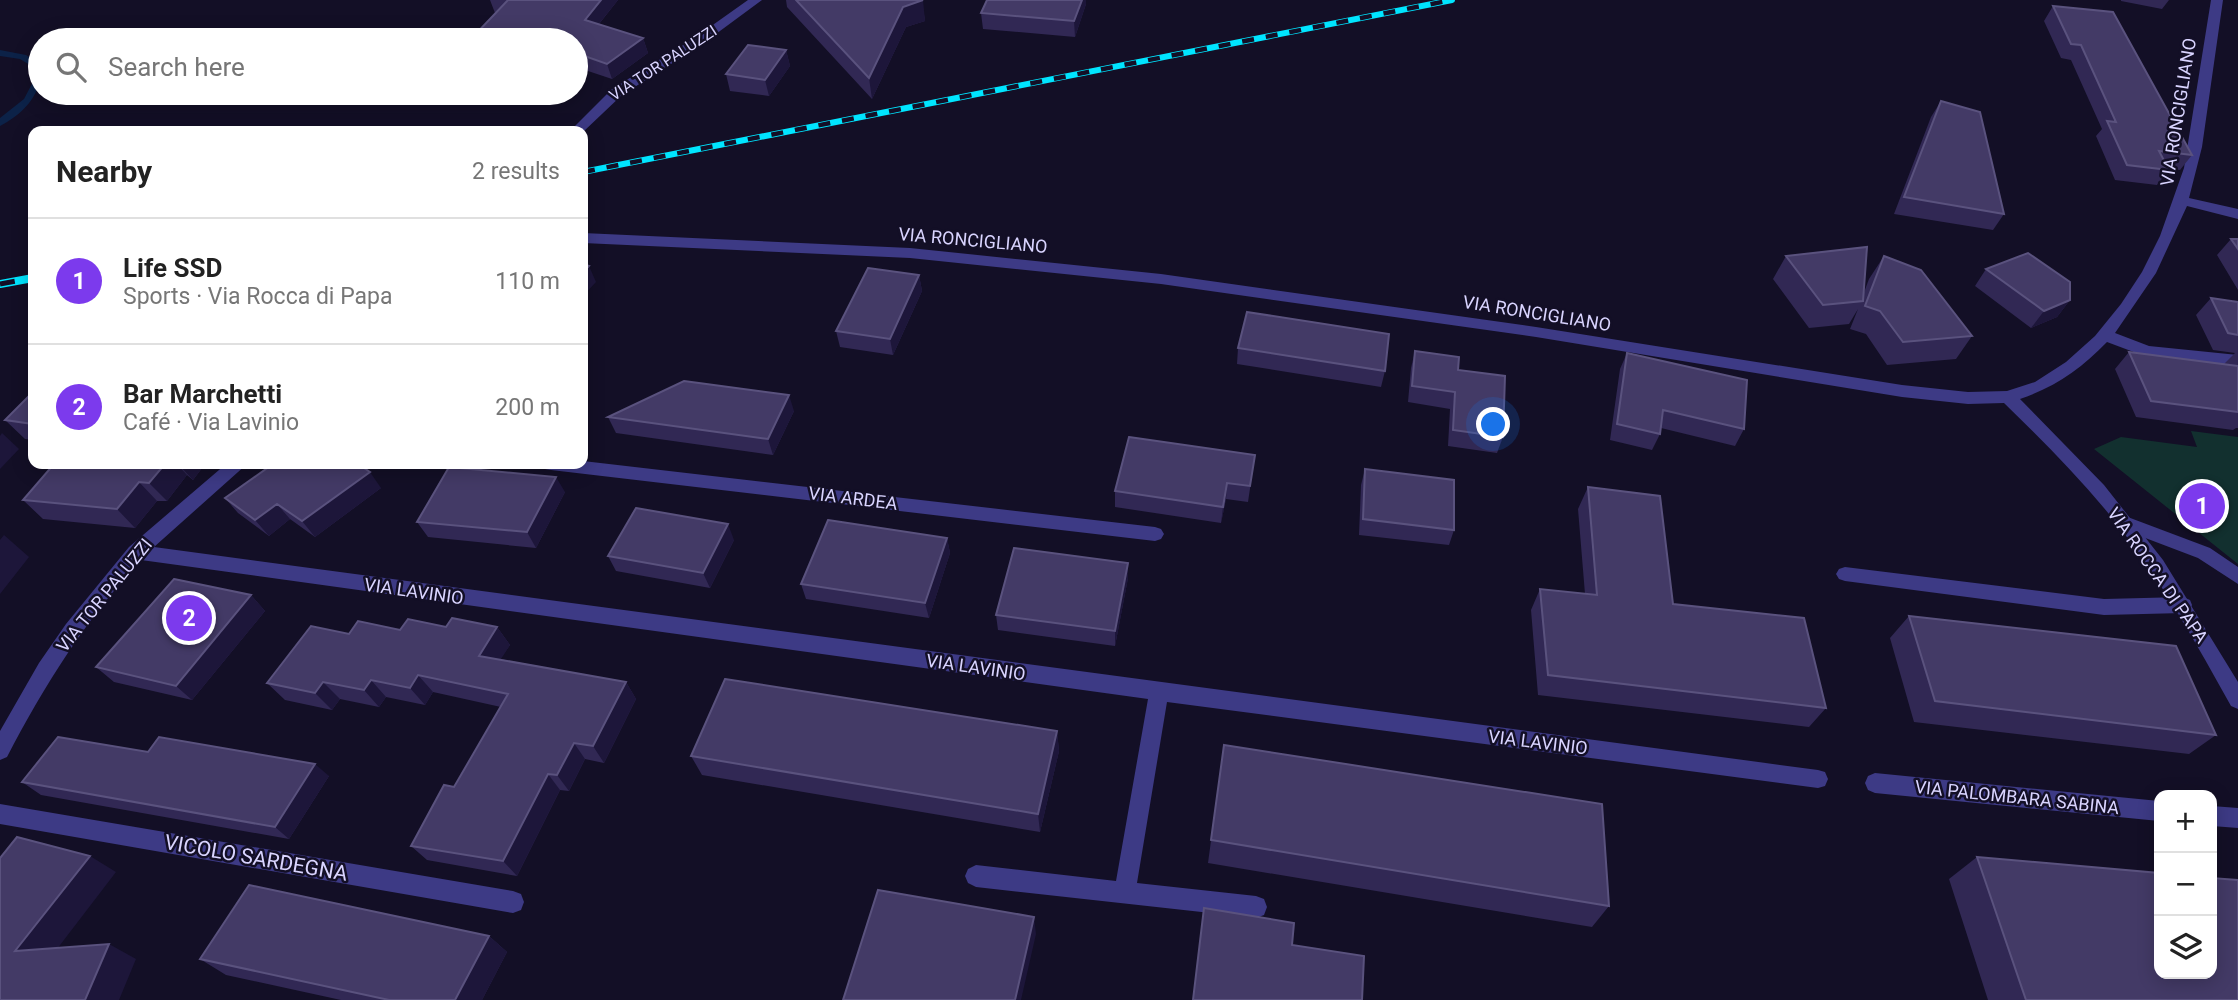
<!DOCTYPE html>
<meta charset="utf-8">
<style>
:root{--surface:#fff;--page:#f2f2f2;--text:#222;--muted:#767676;--line:#e0e0e0;--accent:#7c3aed}
body{margin:0;font-family:Roboto,sans-serif;background:var(--page);color:var(--text)}
.controls{position:absolute;right:21px;bottom:21px;display:grid;overflow:hidden;border-radius:14px;box-shadow:0 4px 18px #0003}
.controls button{width:63px;height:63px;display:grid;place-items:center;padding:0;border:0;border-bottom:2px solid var(--line);background:var(--surface);color:var(--text);font:35px sans-serif}
.you{position:absolute;left:1494px;top:425px;width:24px;height:24px;margin:-18px;border:5px solid #fff;border-radius:50%;background:#1a73e8;box-shadow:0 0 0 10px #1a73e833}
.badge{display:grid;place-items:center;width:46px;height:46px;border-radius:50%;background:var(--accent);color:#fff;font-size:23px;font-weight:700}
.pin{position:absolute;translate:-50% -50%;border:4px solid #fff;box-shadow:0 2px 7px #0006}
.list{margin:0;padding:0;list-style:none}
h2{display:flex;justify-content:space-between;align-items:center;height:91px;margin:0;padding:0 28px;font-size:30px}
h2 small{font-size:23px;font-weight:400;color:var(--muted)}
.list li{display:grid;grid-template-columns:46px 1fr auto;gap:21px;align-items:center;box-sizing:border-box;height:126px;padding:0 28px;border-top:2px solid var(--line)}
.list b{display:block;font-size:26px;white-space:nowrap}
.list p{margin:0;font-size:23px;white-space:nowrap;color:var(--muted)}
.list em{font-size:23px;font-style:normal;color:var(--muted)}
.icon{flex:none;width:38px;height:38px;fill:none;stroke:currentColor;stroke-width:2;stroke-linecap:round;stroke-linejoin:round}
.map{position:relative;flex:none;width:2238px;height:1000px;overflow:hidden}
.search{position:absolute;background:var(--surface);box-shadow:0 4px 18px #0003;left:28px;top:28px;width:560px;height:77px;display:flex;align-items:center;gap:18px;box-sizing:border-box;padding:0 24px;border-radius:38px;color:var(--muted);font-size:26px}
.panel{position:absolute;background:var(--surface);box-shadow:0 4px 18px #0003;left:28px;top:126px;width:560px;height:343px;border-radius:14px}
.map>svg:first-child{display:block}
.green{fill:#12302f}
.lines{fill:none;stroke-linecap:round;stroke-linejoin:round}
.stream{fill:#0c2248;fill-rule:evenodd}
.service{fill:#3d3a85;fill-rule:evenodd}
.minor{fill:#3d3a85;fill-rule:evenodd}
.rail-far1-casing{stroke:#00e5ff;stroke-width:6}
.rail-casing{stroke:#00e5ff;stroke-width:8}
.rail-far1{stroke:#130f26;stroke-width:4.5;stroke-dasharray:12;stroke-linecap:butt}
.rail{stroke:#130f26;stroke-width:5;stroke-dasharray:15;stroke-linecap:butt}
.wall{fill:#312854}
.shaded-wall{fill:#1d163a}
.building{fill:#433a66;stroke:#5a527e;stroke-width:2}
.labels{text-anchor:middle;dominant-baseline:central;stroke-width:5;stroke-linejoin:round;paint-order:stroke}
.far-street-label{font-size:16px;fill:#d9d4ff;stroke:#130f26}
.street-label{font-size:18px;fill:#d9d4ff;stroke:#130f26}
.near-street-label{font-size:21px;fill:#d9d4ff;stroke:#130f26}
</style>
<div class="map">
<svg width="2238" height="1000" viewBox="0 0 2238 1000">
<rect width="100%" height="100%" fill="#130f26"/>
<path class="green" d="M2191 431 2238 437V564L2094 449 2121 437 2197 447Z"/>
<g class="lines">
<path class="stream" d="M0 50 26 55 40 64V71L20 59 0 56Z
M40 73C41 96 20 116 0 126V118L24 99 36 76Z"/>
<path class="service" d="M2125 516 2210 548 2238 567V584L2198 558 2119 528 2116 523 2119 518Z
M1845 567 2104 599 2183 597 2190 600 2192 605 2190 610 2183 613 2104 615 1845 581 1839 579 1836 574 1839 569Z"/>
<path class="minor" d="M748 0H762L701 45 622 95 583 132 570 131 612 89 693 39Z
M2211 0H2223L2202 147 2189 198 2238 209V219L2187 206 2156 273 2115 333 2149 346 2238 355V367L2147 357 2107 342C2081 369 2055 387 2020 399L2104 485 2163 560 2238 682V709L2231 706C2197 645 2163 584 2121 529 2086 484 2045 443 2004 403L1968 404 1902 397 1536 337 1161 284 910 258 583 243V233L910 248 1161 274 1536 327 1902 385 1968 392 2007 391 2035 382 2066 362 2095 336 2121 304 2142 272 2160 236 2184 168Z
M583 461 1155 527 1161 529 1164 534 1161 539 1155 541 551 470 545 469 542 464H583Z
M226 464H247L154 547 1818 770 1825 772 1828 779 1825 786 1818 788 1167 702 1137 883 1256 896 1264 899 1267 907 1264 915 1256 918 976 887 968 883 965 876 968 869 976 865 1116 881 1148 699 141 560C86 619 44 686 7 757L0 760V731L39 663 66 624 129 547Z
M1875 773 2159 801V821L1875 793 1868 790 1865 783 1868 776Z
M0 804 513 891 521 894 524 902 521 910 513 913 0 824Z
M2212 806 2238 808V828L2212 826Z"/>
<defs>
<path id="rail-far1" d="M583 172 1452 0"/>
<path id="rail" d="M0 284 33 278"/>
</defs>
<use href="#rail-far1" class="rail-far1-casing"/>
<use href="#rail" class="rail-casing"/>
<use href="#rail-far1" class="rail-far1"/>
<use href="#rail" class="rail"/>
</g>
<path class="wall" d="M490 0H618L599 24 643 38 648 53 612 79 576 67V40L495 13Z
M786 0H922L925 21 906 27 872 99 787 7Z
M2121 0H2169L2162 9 2121 1Z
M1086 4 1075 37 983 29 981 13Z
M2053 6 2192 155 2180 170 2168 169 2169 170 2157 185 2115 180 2096 136 2102 129 2071 60 2061 58 2044 21Z
M786 50 790 66 769 96 730 91 726 74Z
M1941 101 2004 214 1993 230 1894 214 1931 117Z
M2231 239H2238V290L2217 255Z
M1786 256 1863 295 1869 279 1884 256 1972 336 1956 359 1887 365 1866 334 1850 329 1858 309 1849 324 1809 328 1773 279Z
M1986 269 2070 300 2057 317 2031 328 1975 286Z
M919 275 922 291 893 355 840 347 836 331Z
M2211 298 2238 302V428H2236L2233 430 2136 417 2115 369 2129 352 2224 364 2235 353 2213 350 2196 315Z
M1238 348 1385 371 1381 387 1237 364Z
M1415 351 1458 370 1503 437 1497 453 1448 446 1450 409 1408 402 1411 368Z
M1627 353 1744 429 1735 446 1661 428 1660 434 1652 450 1610 440 1620 369Z
M33 392V440L25 439 5 420Z
M794 411 773 455 616 433 608 417Z
M1255 455 1248 502 1226 499 1221 523 1115 507V491Z
M54 464H205L193 480 187 475 167 501H157L135 528 43 519 23 500Z
M1365 469 1454 530 1449 545 1359 535 1361 485Z
M1588 487 1673 604 1826 708 1809 727 1538 695 1531 610 1540 589 1585 594 1578 509Z
M381 488 315 537 290 519 269 536 238 513 225 498Z
M565 492 536 548 428 537 417 522Z
M947 538 950 553 929 618 806 599 801 584Z
M734 540 710 588 616 571 608 556Z
M1128 563V578L1115 646 998 630 996 615Z
M251 595 265 611 192 700 114 682 96 667Z
M1909 616 2216 735 2189 754 1914 722 1890 638Z
M446 627H497L510 645 500 659 626 682 636 699 604 763 585 759 569 791 560 790 517 876 427 860 411 846 454 787 501 707 433 692 425 705 386 697 379 707 340 699 332 710 285 700 267 683 349 634Z
M1057 731 1059 751 1040 832 702 775 691 756Z
M1224 745 1609 906 1592 927 1208 863Z
M148 752 329 776 289 839 41 795 22 782Z
M1977 857 2238 1000H1988L1949 879Z
M489 936 507 952 482 1000H341L226 975 200 959Z"/>
<path class="shaded-wall" d="M601 0H618L590 35 585 20Z
M923 0 925 21 906 27 872 99 869 78 903 7Z
M1082 0H1086V4L1075 37 1074 21Z
M643 38 648 53 612 79 607 64Z
M786 50 790 66 769 96 765 80Z
M589 266 596 282 583 296V272Z
M919 275 922 291 893 355 890 339Z
M2070 300 2057 317 2031 328 2044 311Z
M789 395 794 411 773 455 768 439Z
M2 433 19 449 0 469V436Z
M165 464H177L187 475 167 501 149 483Z
M178 464H205L193 480Z
M370 472 381 488 315 537 302 521Z
M556 477 565 492 536 548 527 532Z
M139 482 157 501 135 528 117 509Z
M1227 483 1226 499 1221 523 1223 507Z
M277 504 290 519 269 536 255 520Z
M728 524 734 540 710 588 703 573Z
M4 535 29 557 0 594V540Z
M947 538 950 553 929 618 925 603Z
M1128 563V578L1115 646V631Z
M251 595 265 611 192 700 176 686Z
M497 627 510 645 492 673 479 656Z
M418 675 433 692 425 705 410 688Z
M371 680 386 697 379 707 364 690Z
M323 682 340 699 332 710 315 693Z
M626 682 636 699 604 763 593 746Z
M1057 731 1059 751 1040 832 1038 814Z
M574 743 585 759 569 791 557 775Z
M315 764 329 776 289 839 275 827Z
M548 774 560 790 517 876 503 861Z
M90 856 116 872 44 966 15 951Z
M1034 917 1036 934 1021 1000H1015Z
M489 936 507 952 482 1000H455Z
M109 944 136 959 119 1000H85Z"/>
<path class="building" d="M508 0H601L585 20 643 38 607 64 576 53V40H470Z
M796 0H923L903 7 869 78Z
M987 0H1082L1074 21 981 13Z
M2053 6 2113 12 2192 155 2159 151 2169 170 2127 165 2107 121 2116 122 2081 45 2071 44Z
M748 45 786 50 765 80 726 74Z
M1941 101 1980 112 2004 214 1904 197Z
M2231 239H2238V249Z
M1867 247 1863 301 1823 305 1786 256Z
M2028 253 2070 282V300L2044 311 1986 269Z
M1884 256 1921 270 1972 336 1903 342 1880 311 1865 306Z
M583 264 589 266 583 272Z
M868 268 919 275 890 339 836 331Z
M2211 298 2238 302V335L2228 333Z
M1247 312 1389 334 1385 371 1238 348Z
M1415 351 1459 357 1458 370 1505 376 1503 437 1453 430 1455 392 1412 386Z
M2129 352 2238 366V412L2151 401Z
M1627 353 1747 380 1744 429 1663 410 1660 434 1617 424Z
M684 381 789 395 768 439 608 417Z
M33 392V424L5 420Z
M1129 437 1255 455 1250 486 1227 483 1223 507 1115 491Z
M54 464H165L149 483 139 482 117 509 23 500Z
M273 464H358L370 472 302 521 277 504 255 520 225 498Z
M449 467 556 477 527 532 417 522Z
M1365 469 1454 480V530L1363 519Z
M1588 487 1660 496 1673 604 1804 618 1826 708 1548 675 1540 589 1597 595Z
M636 508 728 524 703 573 608 556Z
M828 520 947 538 925 603 801 584Z
M1014 548 1128 563 1115 631 996 615Z
M174 579 251 595 176 686 96 667Z
M1909 616 2176 646 2216 735 1935 701Z
M452 618 497 627 479 656 626 682 593 746 574 743 557 775 548 774 503 861 411 846 444 785 454 787 508 694 418 675 410 688 371 680 364 690 323 682 315 693 267 683 311 626 349 634 358 621 400 630 408 619 446 627Z
M725 679 1057 731 1038 814 691 756Z
M58 737 148 752 159 737 315 764 275 827 22 782Z
M1224 745 1602 804 1609 906 1211 840Z
M17 837 90 856 15 951 109 944 85 1000H0V858Z
M1977 857 2159 873V974H2212V878L2238 880V1000H2026Z
M249 885 489 936 455 1000H389L200 959Z
M878 890 1034 917 1015 1000H843Z
M1204 908 1294 923 1292 945 1364 956 1362 1000H1193Z"/>
<g class="labels">
<g class="far-street-label">
<text transform="translate(663 63) rotate(-33)">VIA TOR PALUZZI</text>
</g>
<g class="street-label">
<text transform="translate(2178 112) rotate(-81)">VIA RONCIGLIANO</text>
<text transform="translate(973 240) rotate(5)">VIA RONCIGLIANO</text>
<text transform="translate(1537 313) rotate(9)">VIA RONCIGLIANO</text>
<text transform="translate(853 498) rotate(7)">VIA ARDEA</text>
<text transform="translate(2158 575) rotate(55)">VIA ROCCA DI PAPA</text>
<text transform="translate(414 591) rotate(8)">VIA LAVINIO</text>
<text transform="translate(104 595) rotate(-51)">VIA TOR PALUZZI</text>
<text transform="translate(976 667) rotate(8)">VIA LAVINIO</text>
<text transform="translate(1538 742) rotate(7)">VIA LAVINIO</text>
<text transform="translate(2017 797) rotate(6)">VIA PALOMBARA SABINA</text>
</g>
<g class="near-street-label">
<text transform="translate(256 858) rotate(10)">VICOLO SARDEGNA</text>
</g>
</g>
</svg>
<div class="controls">
<button>+</button>
<button>−</button>
<button><svg class="icon" aria-label="layers" viewBox="0 0 24 24"><path d="M12 4l9 5-9 5-9-5zM3 14l9 5 9-5"/></svg></button>
</div>
<div class="you"></div>
<div class="pin badge" style="left:2202px;top:506px">1</div>
<div class="pin badge" style="left:189px;top:618px">2</div>
<div class="search"><svg class="icon" aria-label="search" viewBox="0 0 24 24"><circle cx="10" cy="10" r="6"/><path d="M15 15l6 6"/></svg>Search here</div>
<section class="panel">
<h2>Nearby<small>2 results</small></h2>
<ul class="list">
<li><span class="badge">1</span><div><b>Life SSD</b><p>Sports · Via Rocca di Papa</p></div><em>110 m</em></li>
<li><span class="badge">2</span><div><b>Bar Marchetti</b><p>Café · Via Lavinio</p></div><em>200 m</em></li>
</ul>
</section>
</div>
